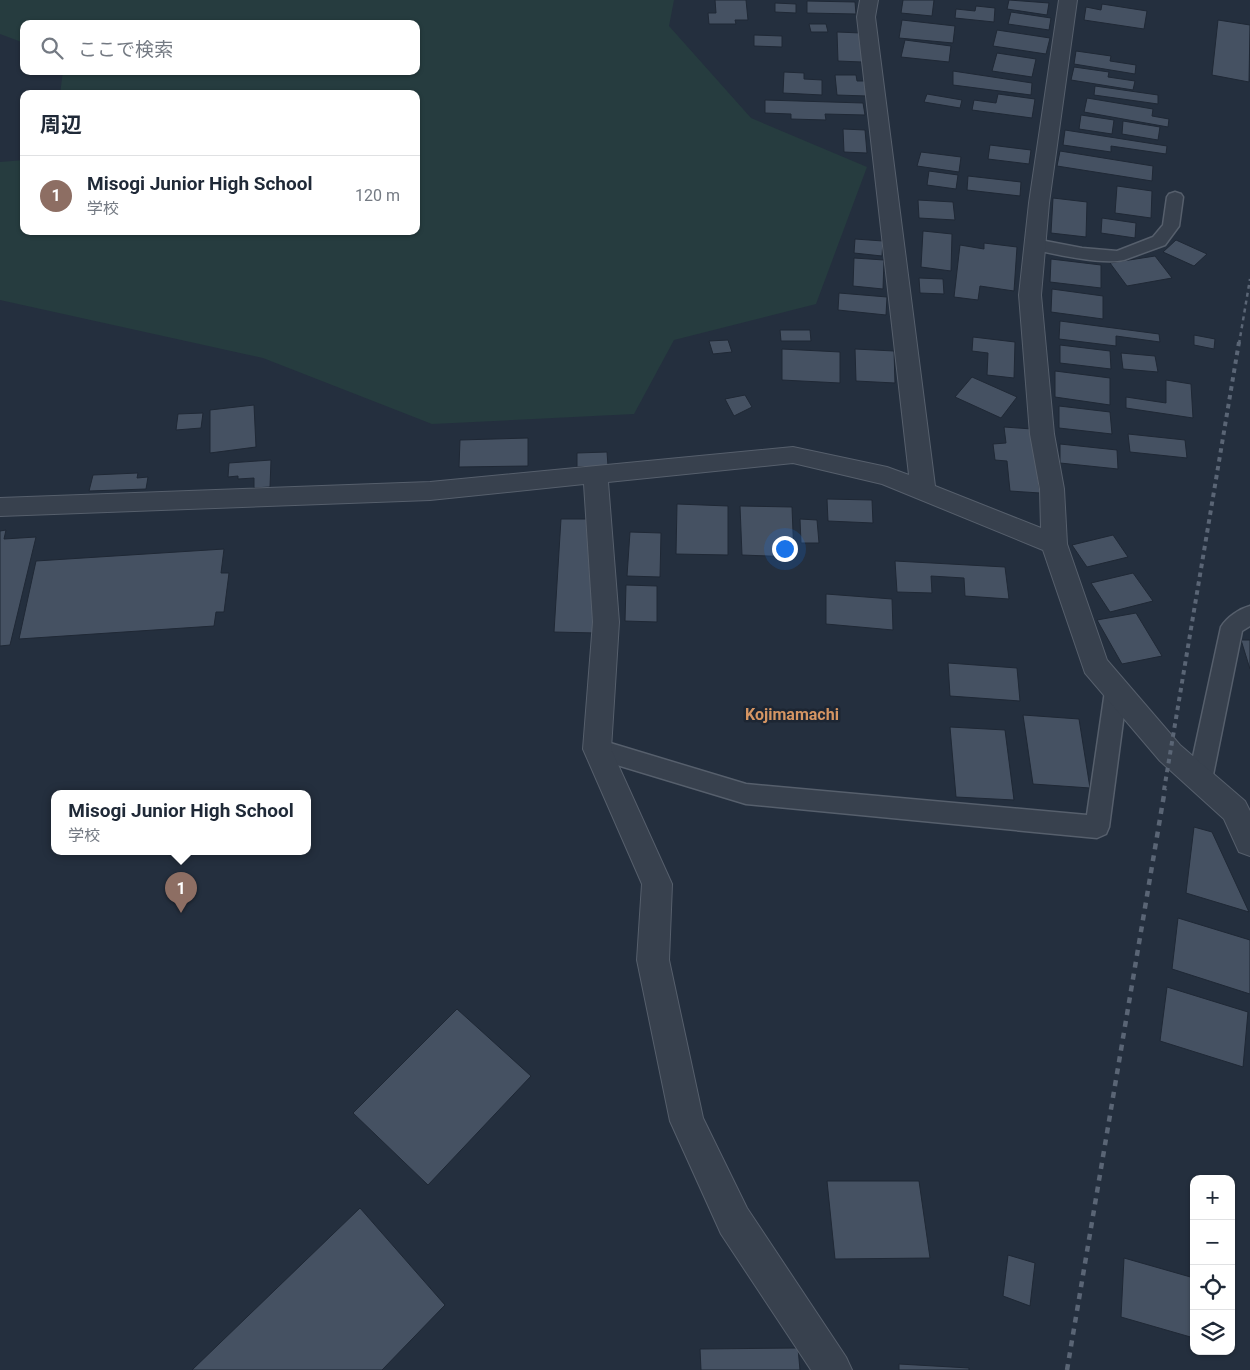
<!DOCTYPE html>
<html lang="ja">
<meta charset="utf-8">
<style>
:root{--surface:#fff;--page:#f6f6f7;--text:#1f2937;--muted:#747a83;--line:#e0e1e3;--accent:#2563eb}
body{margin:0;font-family:Roboto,"Noto Sans JP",sans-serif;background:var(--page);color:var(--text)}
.controls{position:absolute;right:15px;bottom:15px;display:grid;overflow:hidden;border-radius:10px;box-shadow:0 1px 4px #0004}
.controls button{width:45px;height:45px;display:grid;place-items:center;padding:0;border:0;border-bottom:1px solid var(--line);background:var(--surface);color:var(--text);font:25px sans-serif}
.you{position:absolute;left:784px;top:548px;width:18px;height:18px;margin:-12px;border:4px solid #fff;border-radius:50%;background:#1a73e8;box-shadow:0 0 0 8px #1a73e833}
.badge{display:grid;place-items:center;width:32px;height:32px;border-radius:50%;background:var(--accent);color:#fff;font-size:16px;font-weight:700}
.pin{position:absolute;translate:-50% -41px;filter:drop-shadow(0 1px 2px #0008)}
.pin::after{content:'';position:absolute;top:26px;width:18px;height:15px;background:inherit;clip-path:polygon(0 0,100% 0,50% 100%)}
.popup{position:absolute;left:51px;top:790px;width:260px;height:65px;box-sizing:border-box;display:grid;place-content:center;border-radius:10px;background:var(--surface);filter:drop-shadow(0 1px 4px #0005);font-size:16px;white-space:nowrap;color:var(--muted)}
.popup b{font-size:19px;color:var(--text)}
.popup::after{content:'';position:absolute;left:50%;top:100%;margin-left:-10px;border:10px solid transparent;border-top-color:var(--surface)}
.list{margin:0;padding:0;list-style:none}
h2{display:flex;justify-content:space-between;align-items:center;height:65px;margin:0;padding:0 20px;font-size:21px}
h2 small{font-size:16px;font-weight:400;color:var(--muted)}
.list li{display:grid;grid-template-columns:32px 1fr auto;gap:15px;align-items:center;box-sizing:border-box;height:80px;padding:0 20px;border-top:1px solid var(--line)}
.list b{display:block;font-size:19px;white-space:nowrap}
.list p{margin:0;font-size:16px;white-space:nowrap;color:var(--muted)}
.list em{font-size:16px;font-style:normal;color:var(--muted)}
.icon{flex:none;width:28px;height:28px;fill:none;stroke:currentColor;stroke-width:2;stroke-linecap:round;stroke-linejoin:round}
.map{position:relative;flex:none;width:1250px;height:1370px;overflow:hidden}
.search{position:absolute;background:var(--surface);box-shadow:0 1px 4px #0004;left:20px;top:20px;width:400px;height:55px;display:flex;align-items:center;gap:12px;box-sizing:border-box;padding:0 18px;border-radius:10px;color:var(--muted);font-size:19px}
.panel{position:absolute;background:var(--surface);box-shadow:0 1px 4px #0004;left:20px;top:90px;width:400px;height:145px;border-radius:10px}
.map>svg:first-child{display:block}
.green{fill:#263c3f}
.building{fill:#455162;stroke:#1f2835}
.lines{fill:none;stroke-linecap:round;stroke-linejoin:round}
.service-casing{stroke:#565f6c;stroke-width:3}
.minor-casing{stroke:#565f6c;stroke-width:2}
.service{fill:#38414e;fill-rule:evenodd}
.minor{fill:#38414e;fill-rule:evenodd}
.rail-far2{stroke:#5a6575;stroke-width:2.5;stroke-dasharray:4 4;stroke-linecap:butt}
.rail-far1{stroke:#5a6575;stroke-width:4;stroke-dasharray:4.5 4.5;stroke-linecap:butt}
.rail{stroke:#5a6575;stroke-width:4.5;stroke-dasharray:6 6;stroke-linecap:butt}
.labels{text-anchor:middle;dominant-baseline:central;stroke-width:5;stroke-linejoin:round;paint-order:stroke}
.quarter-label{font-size:16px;font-weight:bold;fill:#d59563;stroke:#1d2633}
</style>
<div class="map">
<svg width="1250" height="1370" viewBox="0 0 1250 1370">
<rect width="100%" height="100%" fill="#242f3e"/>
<path class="green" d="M0 0H674L669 26 751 118 867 167 816 304 674 340 634 414 432 424 263 358 0 300V162L24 160V231H416V94H60L63 71H416V24H24V43L0 34Z"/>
<path class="building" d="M746 0 748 20H735L736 24H709L708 13H716L715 0Z
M903 0H934L932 16 901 13Z
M1009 0 1049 3 1047 15 1007 9Z
M807 1 855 2 856 14 807 13Z
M775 3 796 4V13L775 12Z
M1102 4 1147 11 1144 29 1084 20 1086 7 1101 10Z
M976 6 995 8 994 22 955 18 956 9 975 11Z
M1011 12 1051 18 1049 30 1008 24Z
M902 20 955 26 953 43 899 38Z
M1218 20 1250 25 1249 82 1212 75Z
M809 24H826L828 32H811Z
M997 30 1050 38 1046 54 993 46Z
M837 32 861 33 862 62 838 61Z
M754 35 782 36V47L754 46Z
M905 40 951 46 949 62 901 57Z
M1076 51 1111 56 1110 61 1136 65 1135 74 1074 64Z
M997 53 1036 59 1032 77 992 71Z
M1074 67 1109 72 1108 77 1135 81 1133 90 1071 80Z
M953 71 1032 83 1031 95 953 85Z
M784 72 804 73V79L822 80V95L783 93Z
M835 75H856L857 81H865L867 96 837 95Z
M1095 86 1158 95V104L1094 95Z
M927 94 962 100 960 108 924 102Z
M998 94 1035 99 1032 118 972 110 974 100 996 103Z
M1087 98 1153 109 1152 116 1169 119 1168 127 1084 112Z
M765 100 863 103 865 115 825 114 826 120 791 119V114L765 113Z
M1081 115 1114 120 1112 134 1079 129Z
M1123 121 1160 127 1158 140 1122 134Z
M843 129 865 130 867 153 844 152Z
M1065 130 1167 146 1166 154 1111 146V152L1063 145Z
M990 145 1031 150 1029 164 988 159Z
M1060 151 1153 166 1152 181 1057 166Z
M921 152 961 157 959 172 917 166Z
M929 171 958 175 956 189 927 185Z
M968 176 1021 182 1020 196 967 190Z
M1117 186 1152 191 1151 218 1115 213Z
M1053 198 1087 202 1086 237 1051 233Z
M918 200 953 202 955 220 919 218Z
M1102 218 1136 223 1135 238 1101 233Z
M923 231 952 234 951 271 921 267Z
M855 239 883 241 882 256 854 253Z
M1176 240 1207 254 1194 266 1163 252Z
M984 243 1017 247 1014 291 980 286 978 300 954 297 960 245 984 249Z
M1155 256 1172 278 1127 286 1110 263Z
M854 258 884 260 883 289 853 286Z
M1051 259 1101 265V288L1050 282Z
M919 278 943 279 944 294 920 293Z
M1052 289 1103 296V319L1051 312Z
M839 293 887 297 886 315 838 310Z
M1060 321 1159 334 1160 342 1116 336V346L1059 339Z
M780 330H810L811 341H781Z
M1194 335 1215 339 1214 349 1194 345Z
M973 337 1015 342 1014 378 987 375 988 353 972 351Z
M728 340 732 352 713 354 709 341Z
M1060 345 1110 351 1111 369 1060 363Z
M782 349 840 352V383L782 380Z
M855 349 894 351 895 383 856 381Z
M1121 353 1155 356 1158 372 1123 369Z
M1055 371 1110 378V405L1055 397Z
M972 377 1017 397 1001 418 955 397Z
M1166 380 1191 384 1193 418 1126 408V397L1166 403Z
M745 395 752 407 734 416 725 399Z
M254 405 256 447 210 453V410Z
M1059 406 1110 412 1112 434 1059 428Z
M203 413 201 428 176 430 178 414Z
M1004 427 1032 429 1040 493 1010 491 1007 461 995 460 993 444 1006 443Z
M1128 434 1185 440 1187 458 1130 452Z
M528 438V466L459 467 460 440Z
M1060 444 1117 450 1118 469 1060 463Z
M607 452 608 466 577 467V453Z
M271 460 270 487 254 488V478L238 479V476L228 477 229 463Z
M138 473 137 478 148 477 146 489 89 491 93 475Z
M827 499 872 500 873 523 828 521Z
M677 504 728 506V555L676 554Z
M740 506 792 507 794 557 742 555Z
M561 519H600L596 633 554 632Z
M800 519 817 520 819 543H801Z
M6 530 4 539 36 537 10 645 0 646V531Z
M630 532 661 533 660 577 627 576Z
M1113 535 1128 557 1087 567 1072 545Z
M224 549 221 573H229L224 612H216L214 626 19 639 36 561Z
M895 561 1005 567 1009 599 965 596 964 578 931 576 932 593 897 592Z
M1133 573 1153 601 1110 612 1091 583Z
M626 585 657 586V622L625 621Z
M826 594 892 599 893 630 826 624Z
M1136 613 1162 656 1122 664 1097 620Z
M1241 640H1250V669Z
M948 663 1017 668 1020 701 950 696Z
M1023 715 1079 719 1090 788 1033 784Z
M950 727 1005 730 1014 800 956 797Z
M1194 827 1212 832 1249 912 1186 893Z
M1178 918 1250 940V994L1172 969Z
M1167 987 1248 1012 1243 1067 1160 1041Z
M457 1009 531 1076 428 1185 353 1113Z
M827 1181H919L930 1258 835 1259Z
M360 1208 445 1305 382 1370H192Z
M1008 1255 1035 1263 1030 1306 1003 1296Z
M1124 1258 1194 1278V1338L1121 1317Z
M798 1348 800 1370H701L700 1349Z
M899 1364 969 1368V1370H899Z"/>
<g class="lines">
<defs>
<path id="service" d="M1175 192 1181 194 1183 197 1179 226 1165 245 1124 260C1102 265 1052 254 1029 248L1026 244 1029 240 1035 239 1082 248 1117 251 1153 237 1163 225 1167 197 1169 194Z
M1250 606V626L1242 631 1212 780 1208 787 1200 790 1192 787 1188 780 1221 627C1227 617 1239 609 1250 606Z
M1116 682 1124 685 1127 691 1109 827 1106 834 1097 838 746 804 597 759 589 756 585 749 589 742 597 739 746 784 1087 815 1105 691 1108 685Z"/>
<path id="minor" d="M860 0H878L875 17 935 486 1041 528 1040 489 1030 434 1019 295 1029 203 1059 0H1077L1049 203 1041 295 1054 434 1064 489 1067 544 1107 660 1180 745 1245 801 1250 811V856L1239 852 1224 819 1160 761 1085 673 1043 550 882 484 793 463 608 482 619 622 611 749 672 884 669 960 703 1118 747 1208 846 1357 852 1370H811L721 1234 670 1121 637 960 642 884 583 749 593 622 584 484 430 500 0 516V498L430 482 793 447 887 467 909 475 857 17Z"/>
</defs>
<use href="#service" class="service-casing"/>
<use href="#minor" class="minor-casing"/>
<use href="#service" class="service"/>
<use href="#minor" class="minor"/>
<path class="rail-far2" d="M1239 344 1250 279"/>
<path class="rail-far1" d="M1164 790 1239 342"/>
<path class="rail" d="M1067 1370 1165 789"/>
</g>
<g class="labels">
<g class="quarter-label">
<text x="792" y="714">Kojimamachi</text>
</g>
</g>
</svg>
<div class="controls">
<button>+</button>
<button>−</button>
<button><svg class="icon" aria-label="locate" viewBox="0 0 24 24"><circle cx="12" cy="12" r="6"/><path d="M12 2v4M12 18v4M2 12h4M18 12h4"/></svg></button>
<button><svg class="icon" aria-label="layers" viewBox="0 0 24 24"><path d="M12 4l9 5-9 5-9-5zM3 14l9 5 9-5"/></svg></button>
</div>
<div class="you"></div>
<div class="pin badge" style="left:181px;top:913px;background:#8d6e63">1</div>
<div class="popup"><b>Misogi Junior High School</b>学校</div>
<div class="search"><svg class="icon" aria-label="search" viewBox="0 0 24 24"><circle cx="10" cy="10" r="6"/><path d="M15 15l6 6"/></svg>ここで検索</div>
<section class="panel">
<h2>周辺<small></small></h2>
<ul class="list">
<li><span class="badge" style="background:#8d6e63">1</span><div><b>Misogi Junior High School</b><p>学校</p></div><em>120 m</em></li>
</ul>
</section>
</div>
